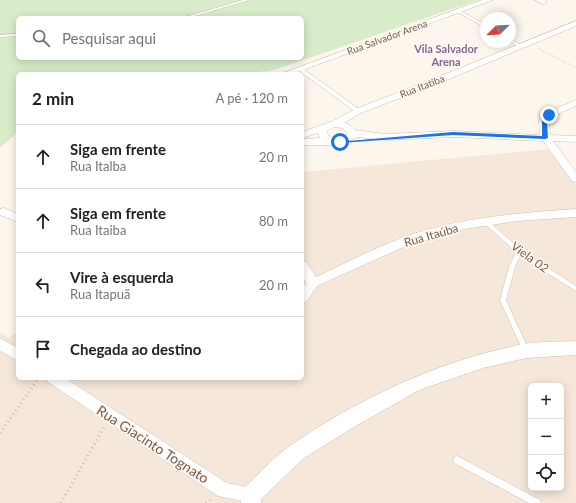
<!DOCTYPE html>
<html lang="pt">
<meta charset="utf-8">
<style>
:root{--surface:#fff;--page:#f6f6f6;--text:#202124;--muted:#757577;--line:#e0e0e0}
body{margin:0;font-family:Lato,sans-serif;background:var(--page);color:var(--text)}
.controls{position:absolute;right:12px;bottom:12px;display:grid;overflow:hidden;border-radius:6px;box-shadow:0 2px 10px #0003}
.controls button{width:36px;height:36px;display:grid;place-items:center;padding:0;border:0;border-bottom:1px solid var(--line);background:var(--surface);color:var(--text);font:20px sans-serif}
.compass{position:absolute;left:480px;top:12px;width:36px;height:36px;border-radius:50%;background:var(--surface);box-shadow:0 2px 10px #0003;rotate:246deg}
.stop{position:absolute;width:12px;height:12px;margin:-9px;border:3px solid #1a73e8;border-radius:50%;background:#fff}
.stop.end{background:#1a73e8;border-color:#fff;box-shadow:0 1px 4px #0008}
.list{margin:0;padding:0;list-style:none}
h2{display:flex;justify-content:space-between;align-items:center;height:52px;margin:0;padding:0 16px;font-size:17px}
h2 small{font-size:13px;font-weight:400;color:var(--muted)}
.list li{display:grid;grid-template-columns:26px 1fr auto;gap:12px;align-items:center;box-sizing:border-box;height:64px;padding:0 16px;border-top:1px solid var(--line)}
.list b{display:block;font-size:15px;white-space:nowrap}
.list p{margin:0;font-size:13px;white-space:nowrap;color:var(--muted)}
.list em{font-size:13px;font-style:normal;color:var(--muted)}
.icon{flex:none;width:22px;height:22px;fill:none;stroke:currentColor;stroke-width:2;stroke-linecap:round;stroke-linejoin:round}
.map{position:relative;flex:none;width:576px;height:503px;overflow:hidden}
.search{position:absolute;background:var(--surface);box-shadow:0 2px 10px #0003;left:16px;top:16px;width:288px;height:44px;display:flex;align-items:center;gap:10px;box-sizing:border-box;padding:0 14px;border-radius:6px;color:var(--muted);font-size:15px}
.panel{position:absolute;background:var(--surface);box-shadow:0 2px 10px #0003;left:16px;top:72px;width:288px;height:308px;border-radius:6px}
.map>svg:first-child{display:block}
.residential{fill:#f5e8da;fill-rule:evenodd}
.green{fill:#d8ecc9;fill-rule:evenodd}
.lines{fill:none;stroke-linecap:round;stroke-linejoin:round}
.service-casing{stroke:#d1beb0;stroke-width:1}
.minor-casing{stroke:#d1beb0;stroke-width:1}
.tertiary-casing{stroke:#d1beb0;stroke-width:1}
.path-far1{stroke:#d9b8a5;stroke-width:2;stroke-dasharray:0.5 2;stroke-linecap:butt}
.path{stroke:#d9b8a5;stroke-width:3;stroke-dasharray:1 3.5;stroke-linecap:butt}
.service{fill:#fff;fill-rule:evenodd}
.minor{fill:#fff;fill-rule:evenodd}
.tertiary{fill:#fff;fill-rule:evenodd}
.route{fill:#1a73e8}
.labels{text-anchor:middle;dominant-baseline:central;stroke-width:3.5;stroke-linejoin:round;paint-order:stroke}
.far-street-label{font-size:10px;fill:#7a5c4d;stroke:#fffaf3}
.far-neighbourhood-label{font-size:11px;font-weight:bold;fill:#846695;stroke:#fffaf3}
.street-label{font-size:12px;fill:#7a5c4d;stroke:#fffaf3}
.near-street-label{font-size:14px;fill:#7a5c4d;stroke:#fffaf3}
</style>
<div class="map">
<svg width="576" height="503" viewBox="0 0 576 503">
<rect width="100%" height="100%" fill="#fdf6ec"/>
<path class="residential" d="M550 149 576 184V503H0V332L9 338 18 331V378H302V172ZM531 386H561V488H531Z"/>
<path class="green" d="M0 0H478L274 70 241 74H18V132L0 148ZM18 18H302V58H18Z"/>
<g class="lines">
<defs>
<path id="service" d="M243 0H249L188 18H182Z
M457 10H459L486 25V28L457 12Z
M18 34V36L0 37V35Z
M510 39 521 45 522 46 519 47 510 42Z
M298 68H302L360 110V112H356L298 70Z
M486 220 488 221 521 250 576 286V291L520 256 515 267 506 300 529 351 528 353 526 354 524 353 523 351 500 300 509 267 516 252 484 223 483 222Z
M457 456 540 500 541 503H529L454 463 453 460 454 457Z"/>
<path id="minor" d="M482 0H493L292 74H280Z
M534 0H545L547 2 543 4Z
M576 21V26L437 84 361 113 344 123 349 124 355 130 385 134 453 131 540 135 539 120 546 113 576 100V106L552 117 549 121 550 135 576 136V142L553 141 576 172V182L572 181 543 141 453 137 385 140 357 137 340 145H302V139L320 138 318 133 302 138V132L333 121 355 109 431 80ZM334 127 343 128 347 135C339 138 335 140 328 135L327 131Z
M4 208 18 214V222L0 215V209Z
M576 209V217L517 221 465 229 408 245 317 286 307 301 302 303V288L306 283 302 275V261L306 262 316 277C343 264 371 250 399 239 455 218 517 213 576 209Z
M0 338 18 348V361L0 351Z
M46 378H65L227 483 257 489 259 495 257 501 251 503 218 496 48 382Z"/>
<path id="tertiary" d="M576 341V355L526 358 483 368 419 390 354 427 304 458 261 499V503H241V495L244 488C259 474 274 457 291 445 361 397 441 360 524 344 541 341 559 342 576 341Z"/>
</defs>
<use href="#service" class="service-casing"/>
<use href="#minor" class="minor-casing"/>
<use href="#tertiary" class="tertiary-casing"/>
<path class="path-far1" d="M539 49 576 68"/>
<path class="path" d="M0 433 39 378
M61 503 104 427
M206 503 211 499"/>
<use href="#service" class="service"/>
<use href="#minor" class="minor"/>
<use href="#tertiary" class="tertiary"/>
</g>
<path class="route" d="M547 114 552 115 547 121 548 138 545 139 453 135 340 143 337 142 453 132 542 136V120Z"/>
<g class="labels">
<g class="far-street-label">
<text transform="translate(387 37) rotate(-20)">Rua Salvador Arena</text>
<text transform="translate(422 86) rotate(-21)">Rua Itatiba</text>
</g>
<g class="far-neighbourhood-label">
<text x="446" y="48">Vila Salvador<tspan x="446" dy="13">Arena</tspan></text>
</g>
<g class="street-label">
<text transform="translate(431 235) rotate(-16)">Rua Itaúba</text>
<text transform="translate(530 257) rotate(36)">Viela 02</text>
</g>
<g class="near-street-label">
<text transform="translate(153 444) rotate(33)">Rua Giacinto Tognato</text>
</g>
</g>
</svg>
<div class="controls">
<button>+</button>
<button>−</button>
<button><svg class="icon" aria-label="locate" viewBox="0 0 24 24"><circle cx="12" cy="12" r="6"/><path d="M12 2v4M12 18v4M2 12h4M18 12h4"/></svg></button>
</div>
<svg class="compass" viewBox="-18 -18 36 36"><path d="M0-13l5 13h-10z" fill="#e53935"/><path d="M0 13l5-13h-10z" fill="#757577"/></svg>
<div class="stop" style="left:340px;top:142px"></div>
<div class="stop end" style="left:549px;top:115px"></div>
<div class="search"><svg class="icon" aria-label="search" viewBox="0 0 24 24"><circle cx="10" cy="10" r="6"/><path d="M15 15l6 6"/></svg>Pesquisar aqui</div>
<section class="panel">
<h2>2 min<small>A pé · 120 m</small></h2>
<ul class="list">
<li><svg class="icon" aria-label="ahead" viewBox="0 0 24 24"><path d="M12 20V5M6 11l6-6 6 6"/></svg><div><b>Siga em frente</b><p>Rua Italba</p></div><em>20 m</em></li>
<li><svg class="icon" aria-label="ahead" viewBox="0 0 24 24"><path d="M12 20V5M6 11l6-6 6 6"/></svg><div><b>Siga em frente</b><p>Rua Itaiba</p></div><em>80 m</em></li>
<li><svg class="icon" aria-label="left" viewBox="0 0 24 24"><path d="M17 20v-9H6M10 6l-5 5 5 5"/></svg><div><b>Vire à esquerda</b><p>Rua Itapuã</p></div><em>20 m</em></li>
<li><svg class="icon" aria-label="arrive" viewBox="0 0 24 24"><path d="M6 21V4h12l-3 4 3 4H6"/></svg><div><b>Chegada ao destino</b></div></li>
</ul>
</section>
</div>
